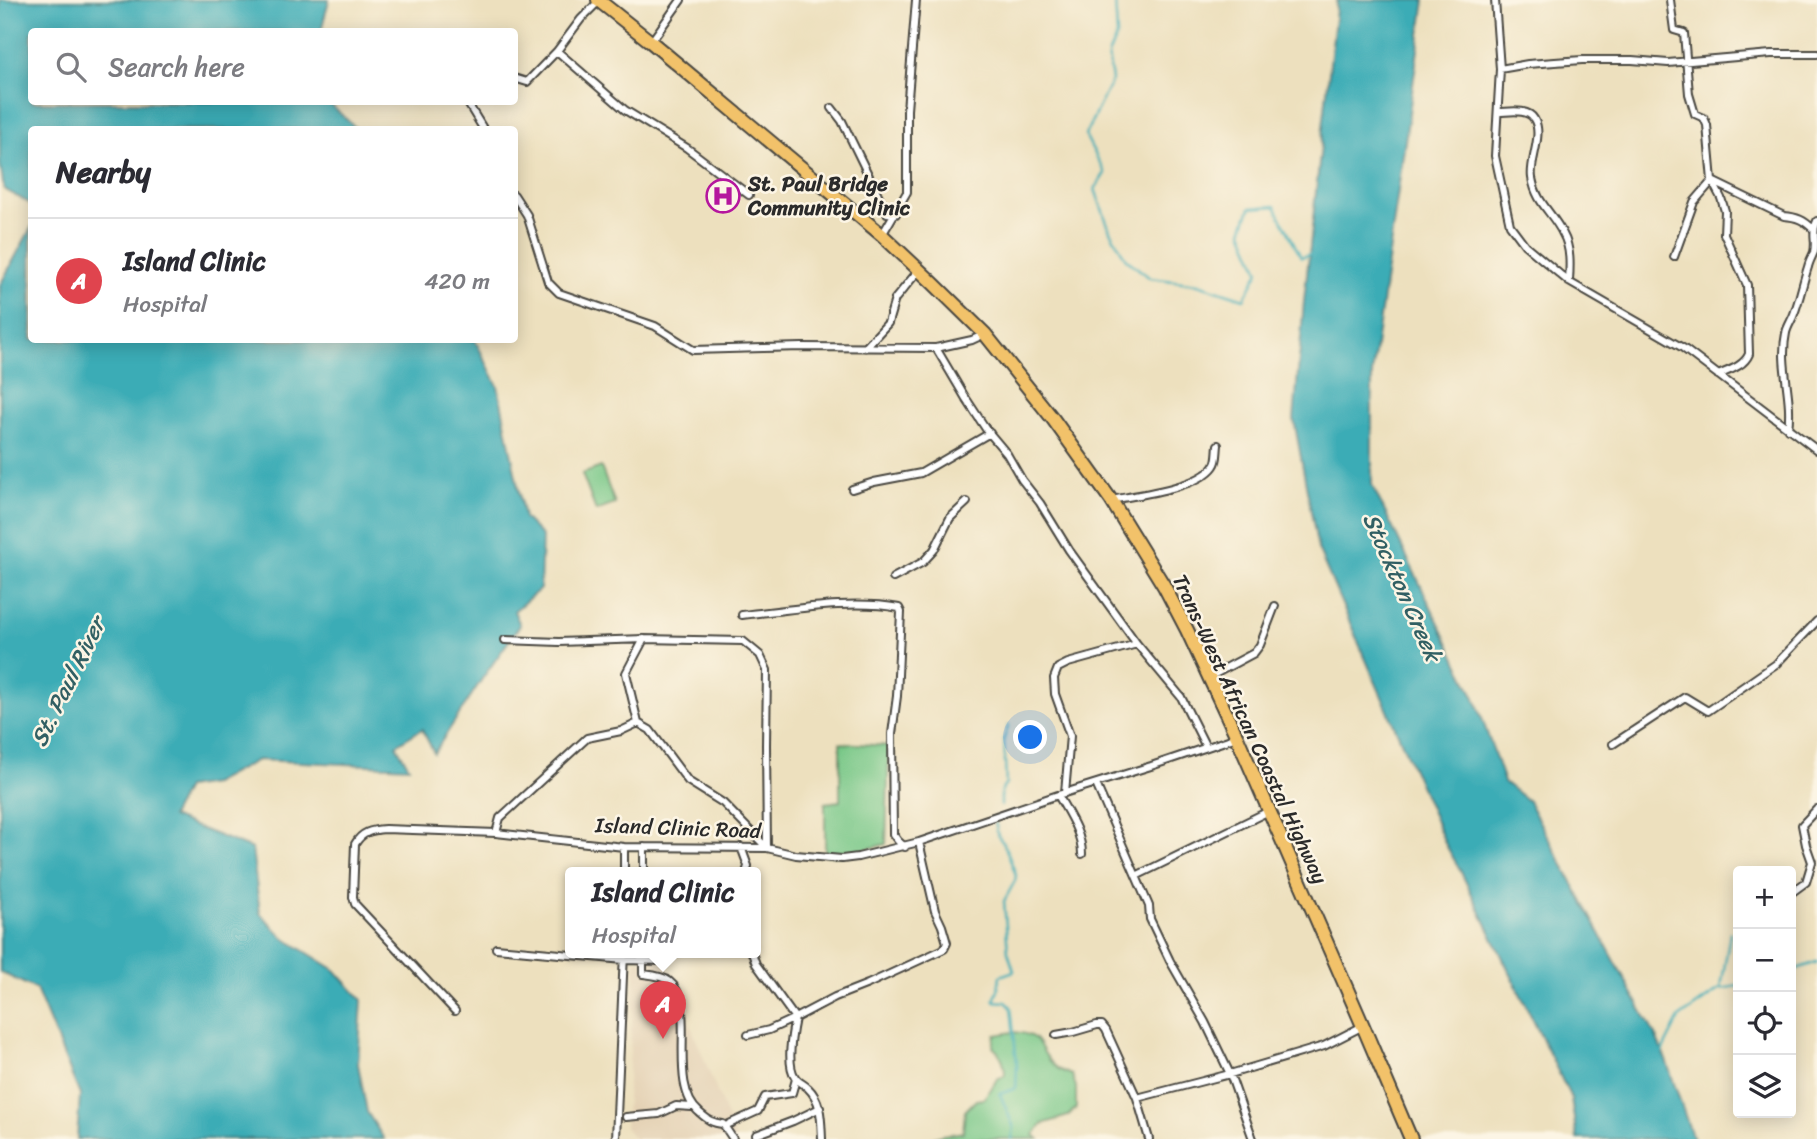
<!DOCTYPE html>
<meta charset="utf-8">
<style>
:root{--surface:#fff;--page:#f7f7f7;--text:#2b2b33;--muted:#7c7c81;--line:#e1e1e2;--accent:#d93025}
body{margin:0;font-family:Sriracha,sans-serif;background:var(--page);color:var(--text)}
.controls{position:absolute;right:21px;bottom:21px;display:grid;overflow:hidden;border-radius:7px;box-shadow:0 4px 18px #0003}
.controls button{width:63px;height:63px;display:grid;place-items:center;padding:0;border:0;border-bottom:2px solid var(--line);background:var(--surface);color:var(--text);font:35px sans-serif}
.you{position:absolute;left:1031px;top:738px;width:24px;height:24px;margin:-18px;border:5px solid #fff;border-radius:50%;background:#1a73e8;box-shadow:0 0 0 10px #1a73e833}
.badge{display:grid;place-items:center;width:46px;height:46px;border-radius:50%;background:var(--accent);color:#fff;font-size:23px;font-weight:700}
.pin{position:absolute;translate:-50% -58px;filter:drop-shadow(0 2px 4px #0008)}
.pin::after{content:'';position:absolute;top:37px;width:24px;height:21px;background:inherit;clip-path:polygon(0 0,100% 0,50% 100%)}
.popup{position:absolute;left:565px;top:867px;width:196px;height:91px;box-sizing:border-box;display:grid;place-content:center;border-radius:7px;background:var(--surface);filter:drop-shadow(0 2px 5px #0005);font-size:23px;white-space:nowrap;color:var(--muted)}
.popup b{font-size:26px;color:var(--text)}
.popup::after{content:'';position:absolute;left:50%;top:100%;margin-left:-14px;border:14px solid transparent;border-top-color:var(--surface)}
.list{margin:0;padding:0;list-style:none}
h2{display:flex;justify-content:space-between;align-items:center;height:91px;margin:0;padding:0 28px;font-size:30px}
h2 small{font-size:23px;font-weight:400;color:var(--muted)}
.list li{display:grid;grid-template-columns:46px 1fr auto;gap:21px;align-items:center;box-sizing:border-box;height:126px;padding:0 28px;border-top:2px solid var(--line)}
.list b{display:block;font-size:26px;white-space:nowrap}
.list p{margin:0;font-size:23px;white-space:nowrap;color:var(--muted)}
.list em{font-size:23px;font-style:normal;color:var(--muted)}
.icon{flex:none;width:38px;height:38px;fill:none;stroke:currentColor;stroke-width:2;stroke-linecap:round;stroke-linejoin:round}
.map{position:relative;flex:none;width:1817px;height:1139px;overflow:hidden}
.search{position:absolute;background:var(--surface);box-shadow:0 4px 18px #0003;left:28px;top:28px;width:490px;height:77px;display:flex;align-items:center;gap:18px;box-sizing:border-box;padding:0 24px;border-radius:7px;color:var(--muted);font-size:26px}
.panel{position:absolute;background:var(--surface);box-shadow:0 4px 18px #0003;left:28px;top:126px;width:490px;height:217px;border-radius:7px}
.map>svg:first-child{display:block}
.built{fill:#e4d1b4}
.green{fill:#79c888;stroke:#527a5a;stroke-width:2}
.water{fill:#3bacb6;stroke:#336c70;stroke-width:2}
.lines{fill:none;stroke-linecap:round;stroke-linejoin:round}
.stream{stroke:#3bacb6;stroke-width:2.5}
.street-casing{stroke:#484641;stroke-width:10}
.highway-casing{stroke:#484641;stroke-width:16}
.street{stroke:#fff;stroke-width:6}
.highway{stroke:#f2c26a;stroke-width:12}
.labels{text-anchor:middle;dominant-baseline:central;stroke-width:5;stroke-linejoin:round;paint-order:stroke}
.poi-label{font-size:21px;font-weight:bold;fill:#2b2b2b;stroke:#fcf5e5;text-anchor:start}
.street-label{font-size:21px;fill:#2b2b2b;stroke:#fcf5e5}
.water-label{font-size:23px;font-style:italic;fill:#315f63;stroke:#fcf5e5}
</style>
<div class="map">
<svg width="1817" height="1139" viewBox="0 0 1817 1139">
<rect width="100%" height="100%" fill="#fcf5e5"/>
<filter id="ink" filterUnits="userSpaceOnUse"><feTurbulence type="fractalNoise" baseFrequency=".0143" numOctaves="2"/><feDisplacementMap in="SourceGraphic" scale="14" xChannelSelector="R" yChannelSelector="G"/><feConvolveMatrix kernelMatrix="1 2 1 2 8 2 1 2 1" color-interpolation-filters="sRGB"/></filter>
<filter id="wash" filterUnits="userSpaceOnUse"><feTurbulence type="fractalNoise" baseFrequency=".00686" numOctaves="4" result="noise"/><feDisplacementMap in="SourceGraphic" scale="28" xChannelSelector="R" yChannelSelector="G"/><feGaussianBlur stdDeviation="1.57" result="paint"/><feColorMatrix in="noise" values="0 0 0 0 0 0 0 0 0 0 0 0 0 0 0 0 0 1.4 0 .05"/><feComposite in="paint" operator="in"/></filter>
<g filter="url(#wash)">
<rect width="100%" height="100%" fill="#ede0be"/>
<path class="built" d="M636 960 665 961 736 1139H634L625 1127Z"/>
<path class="green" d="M601 467 615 504 596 511 582 474Z
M840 743 889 746 886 844 841 856 825 855V803L840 801Z
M1013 1032C1046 1034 1036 1051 1056 1067 1060 1071 1067 1073 1072 1075L1076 1087V1108L1068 1116 1042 1124 1034 1135 1039 1139H931C941 1133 952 1135 963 1132L965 1111 976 1100 983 1099 991 1089 997 1079 1005 1075C1005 1063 1002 1055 993 1047L995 1035Z"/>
<path class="water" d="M0 0H329L321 31 32 32V102H330L332 106 357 129 32 130 31 204 4 189 0 163Z
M1337 0H1425L1372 374V485L1475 698 1504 782 1528 801 1655 1035 1666 1060 1693 1139H1577L1571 1098 1459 868 1446 845 1318 549 1294 420 1304 301Z
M31 228 32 340H475L498 386 524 518 542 536 540 589 514 611 520 625 482 679 434 753 422 729 396 745 409 767 257 760 213 784 186 788 171 817 252 849 260 913 284 938 335 970 362 1000 358 1064 367 1112 384 1139H77L80 1095 36 989 0 972V285Z"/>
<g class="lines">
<path class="stream" d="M1115 0 1117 35 1108 55 1112 80 1085 135 1105 173 1095 189 1110 231 1126 259 1150 278 1198 284 1244 299 1259 271 1242 231 1250 208 1275 206 1301 257 1310 254
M1001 805V791L1006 784 1004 738 1009 725
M995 821 998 836 1004 844 1016 875 1015 881 1004 901 1008 952 1014 971 1000 976 998 990 994 1001 1006 1002 1011 1007 1017 1064 1016 1088 1000 1094 1014 1128 1012 1139
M1791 971 1817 962
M1721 988 1730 933
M1661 1054 1679 1018 1720 989 1738 986"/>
</g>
</g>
<g filter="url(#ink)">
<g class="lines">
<defs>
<path id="street" d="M1495 0 1500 69 1495 156 1510 225 1525 245 1569 282 1683 348 1817 450
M1670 0 1674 30 1684 33 1689 94 1695 114 1704 118 1707 125 1712 181 1721 198 1725 211 1724 234 1747 285 1749 354C1744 366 1730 370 1718 375
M651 42 681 0
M557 51 625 110 687 148 749 195
M1500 69 1528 64 1582 60H1632L1668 63 1771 54H1817
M514 78 527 82 557 51 581 19 599 1
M467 102 484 130
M832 108 842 121 887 213 896 214
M1499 112C1509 112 1528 108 1534 119 1544 135 1529 161 1532 178 1536 203 1553 213 1563 234 1571 248 1570 266 1569 282
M514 195 527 215 548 282 559 293 655 326 693 350 802 347 936 348 972 340 985 334
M882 235 907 192V110L916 0
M1674 257 1694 202 1712 181 1784 216C1797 217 1804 220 1813 229
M865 348 888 323 895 299 919 270
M936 348 965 397 986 429 1007 454 1022 480 1040 503 1069 550 1137 644 1181 697 1206 747
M1788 429C1793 396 1779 366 1786 333 1787 327 1792 320 1794 314 1800 298 1803 282 1808 267 1809 262 1812 257 1814 252 1817 240 1811 233 1817 221
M852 489 874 482 921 473 990 433
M1111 500C1137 495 1199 488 1214 466 1218 461 1217 452 1218 445
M893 578 923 562 934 550 950 518 967 502
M742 615C792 610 850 599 899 608L901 612 897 696 892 734 893 834 898 841 905 847
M505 640 559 642 644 639 743 641 760 655 767 670 766 745 767 848 723 803 688 781 650 730 638 723
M1209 677 1254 653 1260 645 1275 606
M1613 744 1685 697 1708 711 1776 664 1817 621
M1096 784 1136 876
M1065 793 1070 736 1055 694 1054 678 1058 668 1068 663 1137 644
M1058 795C1068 813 1082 833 1082 854
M496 833 500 818 587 738 621 731 638 723 626 673 644 639
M624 847V873
M741 847 748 866 746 873
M644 873V847
M1791 893 1806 882 1812 862 1806 845 1802 825 1817 809
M496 948 624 960 665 961
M643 953V974C651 975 663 976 669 981 699 1003 665 1085 700 1113 708 1120 712 1123 723 1124L733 1139
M455 1011 355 904 353 897 355 844C362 832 371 830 385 829L496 833 624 847 767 848 796 855 842 859 858 857 919 842 1058 795 1151 766 1237 737
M748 1035 769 1030 795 1018 756 964 752 953
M1056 1035 1073 1032 1097 1025H1102L1106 1030 1137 1098 1149 1139
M1137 1098 1230 1074 1324 1046 1363 1026
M626 1117 659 1114 676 1106 692 1107
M729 1124 758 1111 765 1097 792 1093 796 1079
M756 1135 793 1121 820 1108
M616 1139 624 953
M822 1139C821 1121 822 1101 808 1088 804 1084 798 1082 795 1077 786 1064 792 1033 795 1018L835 997 868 984 944 949 947 943 942 926 935 911 919 842
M1253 1139 1230 1074 1205 1022 1170 961 1150 919 1149 906 1136 876 1269 811"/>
<path id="highway" d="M598 0 651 42 882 235 933 283 985 334 1053 419 1111 500 1164 586 1187 630 1237 737 1363 1026 1411 1139"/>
</defs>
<use href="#street" class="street-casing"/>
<use href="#highway" class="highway-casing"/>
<use href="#street" class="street"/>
<use href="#highway" class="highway"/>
</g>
</g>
<defs>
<symbol id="hospital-ring" viewBox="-11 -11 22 22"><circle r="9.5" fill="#fcf5e5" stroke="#b5179e" stroke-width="1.5"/><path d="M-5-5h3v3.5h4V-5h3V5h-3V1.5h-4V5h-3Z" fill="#b5179e"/></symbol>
</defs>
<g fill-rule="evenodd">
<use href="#hospital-ring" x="704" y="177" width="38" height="38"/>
</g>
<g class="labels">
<g class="poi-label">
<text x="748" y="184">St. Paul Bridge<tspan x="748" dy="24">Community Clinic</tspan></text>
</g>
<g class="street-label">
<text transform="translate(1250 729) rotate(65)">Trans-West African Coastal Highway</text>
<text transform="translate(678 828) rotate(2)">Island Clinic Road</text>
</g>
<g class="water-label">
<text transform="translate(1402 587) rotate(66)">Stockton Creek</text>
<text transform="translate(68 682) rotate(-64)">St. Paul River</text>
</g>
</g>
</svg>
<div class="controls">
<button>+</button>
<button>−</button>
<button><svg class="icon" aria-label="locate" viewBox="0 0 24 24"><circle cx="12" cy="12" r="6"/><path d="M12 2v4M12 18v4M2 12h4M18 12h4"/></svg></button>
<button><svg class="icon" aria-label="layers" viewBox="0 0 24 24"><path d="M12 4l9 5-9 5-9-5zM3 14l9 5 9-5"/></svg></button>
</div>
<div class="you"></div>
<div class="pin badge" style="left:663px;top:1039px;background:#e0444e">A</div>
<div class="popup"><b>Island Clinic</b>Hospital</div>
<div class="search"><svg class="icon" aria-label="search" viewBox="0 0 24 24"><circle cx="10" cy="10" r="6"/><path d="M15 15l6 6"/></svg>Search here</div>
<section class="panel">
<h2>Nearby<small></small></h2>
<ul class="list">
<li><span class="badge" style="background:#e0444e">A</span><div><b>Island Clinic</b><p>Hospital</p></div><em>420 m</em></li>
</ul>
</section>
</div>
